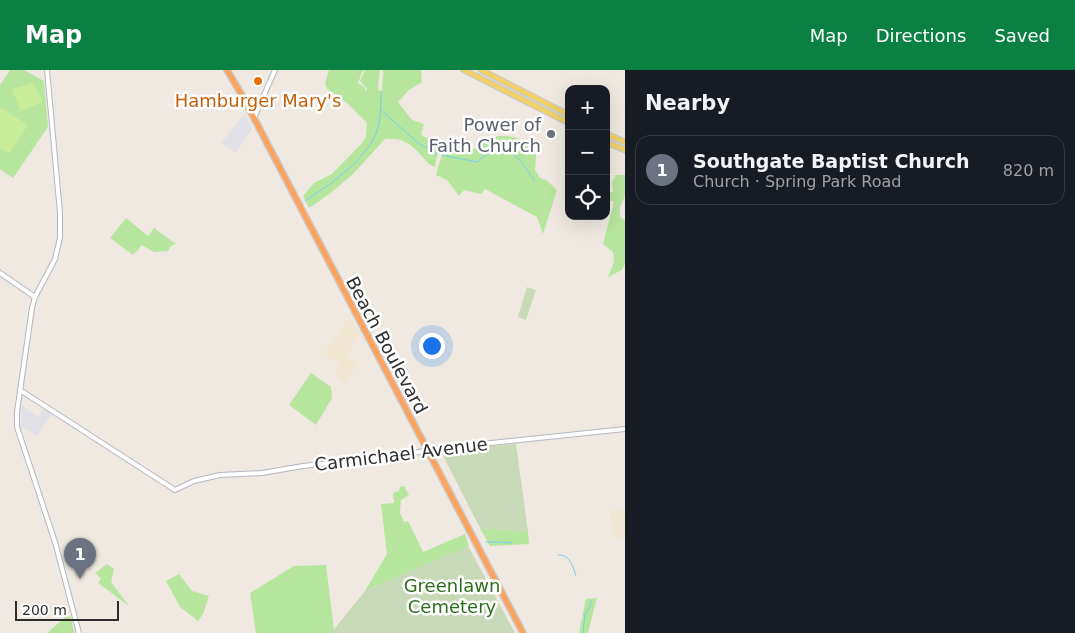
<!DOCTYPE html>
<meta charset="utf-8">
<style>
:root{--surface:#171b24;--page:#242831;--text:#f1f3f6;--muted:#9ea1a6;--line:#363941;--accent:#0b8043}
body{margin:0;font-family:"DejaVu Sans",sans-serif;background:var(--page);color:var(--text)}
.controls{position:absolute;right:15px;top:15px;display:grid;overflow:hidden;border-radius:10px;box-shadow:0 5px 20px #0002}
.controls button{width:45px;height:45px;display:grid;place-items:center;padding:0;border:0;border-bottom:1px solid var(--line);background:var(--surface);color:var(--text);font:25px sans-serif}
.scale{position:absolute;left:15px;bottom:12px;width:104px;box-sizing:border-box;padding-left:5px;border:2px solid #2e2e2e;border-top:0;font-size:14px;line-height:18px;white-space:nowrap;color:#2e2e2e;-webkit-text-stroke:4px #fff;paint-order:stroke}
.you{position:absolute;left:431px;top:275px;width:18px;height:18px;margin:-12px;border:4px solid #fff;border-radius:50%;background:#1a73e8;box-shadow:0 0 0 8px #1a73e833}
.badge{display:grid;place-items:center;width:32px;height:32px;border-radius:50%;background:var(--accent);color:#fff;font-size:16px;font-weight:700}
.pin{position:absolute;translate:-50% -41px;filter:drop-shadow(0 1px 2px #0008)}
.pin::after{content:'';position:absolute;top:26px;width:18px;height:15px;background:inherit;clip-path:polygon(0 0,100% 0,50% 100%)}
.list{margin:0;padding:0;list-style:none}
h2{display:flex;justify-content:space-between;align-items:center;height:65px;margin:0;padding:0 20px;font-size:21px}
h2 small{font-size:16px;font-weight:400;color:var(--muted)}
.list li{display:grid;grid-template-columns:32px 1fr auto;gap:15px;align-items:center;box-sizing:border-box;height:70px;margin:0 10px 10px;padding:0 10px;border:1px solid var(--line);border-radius:15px}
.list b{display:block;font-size:19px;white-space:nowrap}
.list p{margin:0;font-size:16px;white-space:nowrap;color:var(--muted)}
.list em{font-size:16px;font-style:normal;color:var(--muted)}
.icon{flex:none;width:28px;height:28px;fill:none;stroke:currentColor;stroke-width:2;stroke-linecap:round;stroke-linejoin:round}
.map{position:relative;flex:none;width:625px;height:563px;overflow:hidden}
header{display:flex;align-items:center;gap:30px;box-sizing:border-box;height:70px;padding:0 25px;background:var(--accent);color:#fff}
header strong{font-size:24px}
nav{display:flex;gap:28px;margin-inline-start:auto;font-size:18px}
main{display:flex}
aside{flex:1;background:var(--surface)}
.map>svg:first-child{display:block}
.industrial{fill:#e3e1e8}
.education{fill:#f0e6d1}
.green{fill:#b6e59e}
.cemetery{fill:#c8d9b8}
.pitch{fill:#c9ec9a}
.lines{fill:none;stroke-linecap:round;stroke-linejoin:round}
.stream{stroke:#75cff0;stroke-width:1}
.secondary-casing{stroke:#b4b7c1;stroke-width:6}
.primary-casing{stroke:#c9c9c9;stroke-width:7}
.highway-casing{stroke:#c9c9c9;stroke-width:8}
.secondary{stroke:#fff;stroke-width:4}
.primary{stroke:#f2d163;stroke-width:4.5}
.highway{stroke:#ffa35c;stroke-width:5}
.food-dot{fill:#e8710a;stroke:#fff;stroke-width:2}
.worship-dot{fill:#6b7280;stroke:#fff;stroke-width:2}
.labels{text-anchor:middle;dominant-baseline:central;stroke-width:5;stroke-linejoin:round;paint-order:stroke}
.food-label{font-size:18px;fill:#c56008;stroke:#fff}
.worship-label{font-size:18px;fill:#5b616d;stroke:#fff;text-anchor:end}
.street-label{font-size:18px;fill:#2e2e2e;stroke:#fff}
.park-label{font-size:18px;fill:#2c6e1b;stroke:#fff}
</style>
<header>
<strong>Map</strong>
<nav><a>Map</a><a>Directions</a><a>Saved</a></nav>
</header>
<main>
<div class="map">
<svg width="625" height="563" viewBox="0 0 625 563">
<rect width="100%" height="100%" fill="#efe9e1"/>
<path class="industrial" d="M245 44 252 59 236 83 221 73Z
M21 335 38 347 44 338 52 344 37 366 21 356Z"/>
<path class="education" d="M348 250 353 251 360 265 346 285 358 294 345 312 334 304 340 295 324 283Z
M625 439V468H614L610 441Z"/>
<path class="green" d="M10 0H24L44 11 48 57 13 108 0 99V15Z
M329 0H363L358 13 365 18V22L367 19 360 11 365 0H380L378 16 379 21H382L383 0H421L422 12 409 20 398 32 412 50 424 54 421 64 424 67 439 73 435 97C427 94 425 89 420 84 409 72 401 68 385 69L353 104 328 125 309 138 303 126 314 113 332 104 363 72 366 66 367 53 347 33 327 19 325 13Z
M498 66C516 65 526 70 536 85L535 100 540 108 546 110 557 120 543 164 537 147 485 119 481 124 464 120 459 126 447 110 436 105 445 74 468 76 476 79 488 70Z
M616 105H625V126L620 137V147L625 150V194L622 200 608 207 614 192 613 182 603 174 614 132 606 129V123L613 122 612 112Z
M126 148 148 166 154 158 176 174 171 176 168 181 154 182 142 175 133 185 110 168Z
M311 303 331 317 332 328 316 355 289 335Z
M404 416 409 425 401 430 400 443 404 452 408 451 423 482 465 464 469 476 365 521 387 484 381 434 394 433 393 423 399 421 400 417Z
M480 458 528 462 529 474 490 476Z
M107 494 114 499 111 512 129 536 98 513 101 509 95 503Z
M326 495 334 560 331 563H256L250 523 294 496Z
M179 504 192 521 209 526 203 544 198 551 180 537 166 511Z
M597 528 588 563H579L586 529Z
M67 546 71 547 74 563H47Z"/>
<path class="cemetery" d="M527 217 536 220 526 250 518 247Z
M516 374 528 462 480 458 440 380Z
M468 476 515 563H331L365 521Z"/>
<path class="pitch" d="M33 13 43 32 21 41 12 19Z
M0 37 28 55 9 84 0 78Z"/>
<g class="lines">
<path class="stream" d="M382 41 418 73 438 84
M442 85 477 92C507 67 517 85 534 110
M305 131C328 116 361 93 374 68 381 55 381 36 381 21
M486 472H498L512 473
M558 485C570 484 573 497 576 506
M583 563 585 544 590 537 591 531"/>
<defs>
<path id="secondary" d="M47 0 60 143V168L55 189 35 227 32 238 17 342V357L55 472 79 563
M254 48 275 0
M0 203 35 227
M20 320 175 420 194 411 220 405 262 403 303 396 405 385 433 379 625 359"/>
<path id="primary" d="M464 0 569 53
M481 0 569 45
M606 64 625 72
M606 72 625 80"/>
<path id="highway" d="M227 0 243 27 523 563"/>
</defs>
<use href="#secondary" class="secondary-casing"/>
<use href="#primary" class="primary-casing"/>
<use href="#highway" class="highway-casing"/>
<use href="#secondary" class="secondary"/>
<use href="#primary" class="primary"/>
<use href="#highway" class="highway"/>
</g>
<circle class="food-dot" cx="258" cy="11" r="5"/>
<circle class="worship-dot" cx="551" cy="64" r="5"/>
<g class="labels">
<g class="food-label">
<text x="258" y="30">Hamburger Mary's</text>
</g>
<g class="worship-label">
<text x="541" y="54">Power of<tspan x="541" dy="21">Faith Church</tspan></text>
</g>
<g class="street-label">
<text transform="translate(387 275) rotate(62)">Beach Boulevard</text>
<text transform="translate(401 384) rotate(-7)">Carmichael Avenue</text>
</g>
<g class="park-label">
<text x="452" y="515">Greenlawn<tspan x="452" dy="21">Cemetery</tspan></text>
</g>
</g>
</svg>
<div class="controls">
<button>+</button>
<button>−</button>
<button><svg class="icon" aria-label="locate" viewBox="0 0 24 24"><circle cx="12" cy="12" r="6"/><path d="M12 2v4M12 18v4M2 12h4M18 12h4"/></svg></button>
</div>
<div class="scale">200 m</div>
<div class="you"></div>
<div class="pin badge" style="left:80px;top:509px;background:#6b7280">1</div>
</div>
<aside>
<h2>Nearby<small></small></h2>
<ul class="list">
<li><span class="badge" style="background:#6b7280">1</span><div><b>Southgate Baptist Church</b><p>Church · Spring Park Road</p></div><em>820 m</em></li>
</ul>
</aside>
</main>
